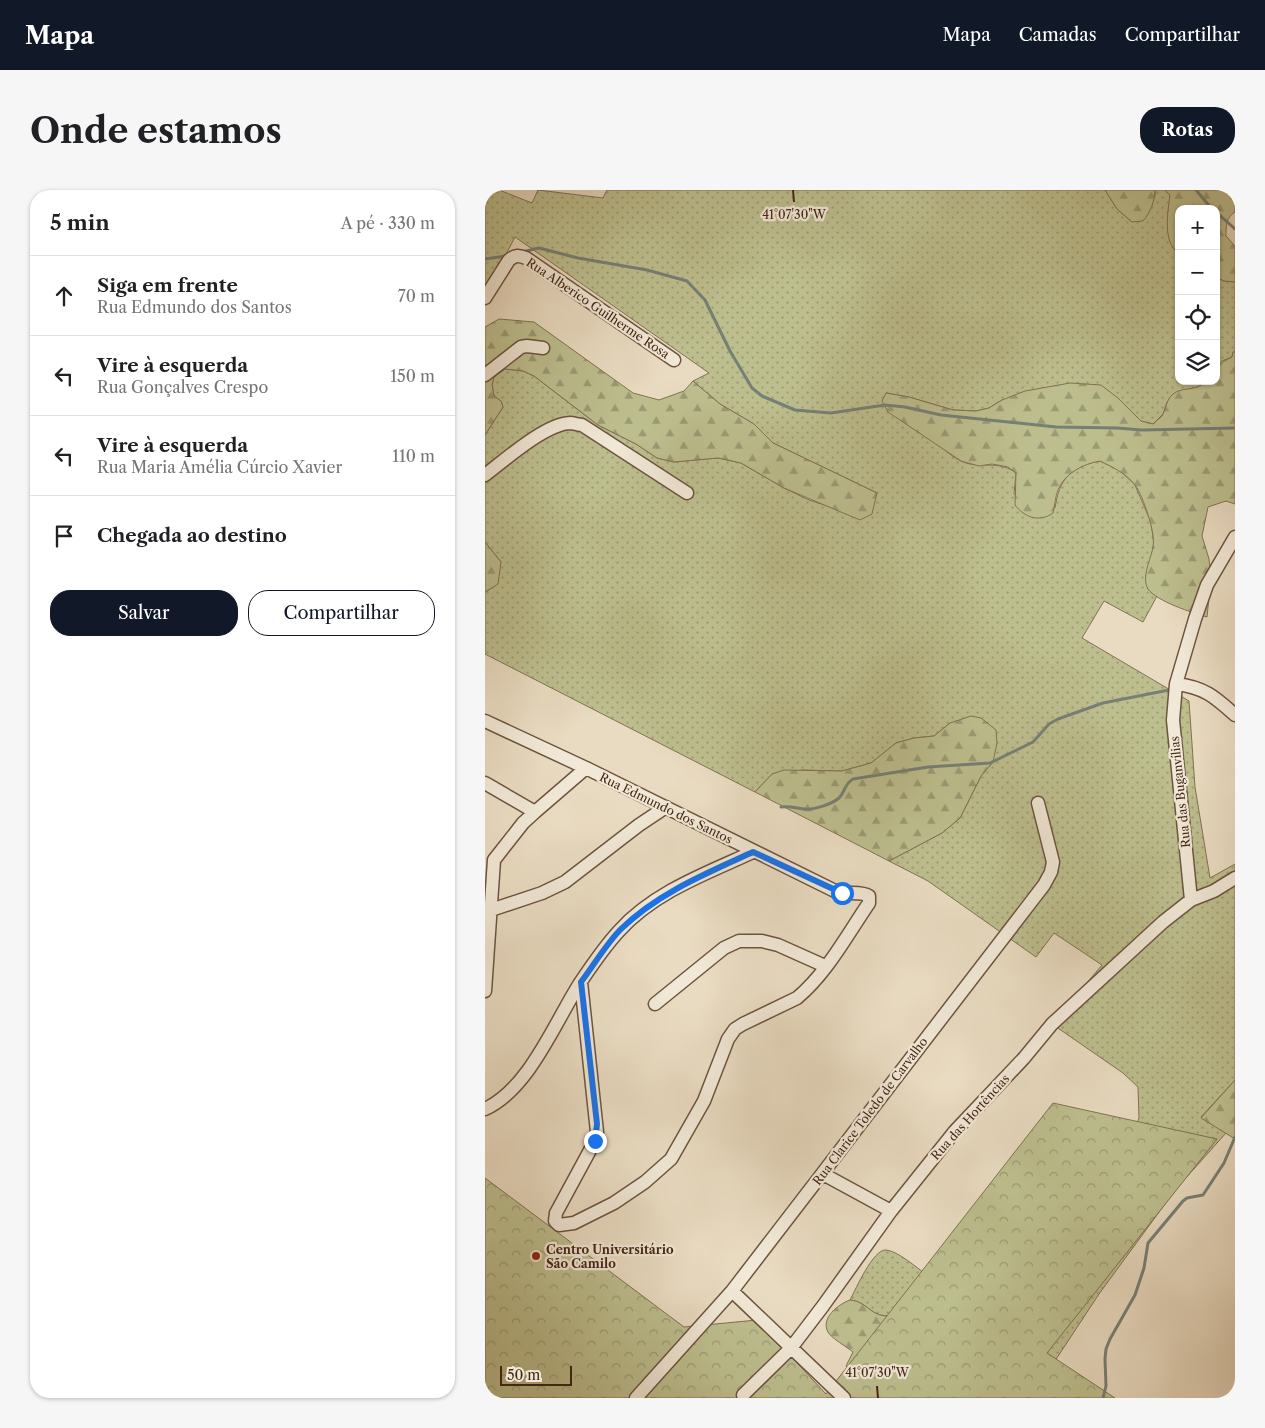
<!DOCTYPE html>
<html lang="pt">
<meta charset="utf-8">
<style>
:root{--surface:#fff;--page:#f6f6f6;--text:#202124;--muted:#757577;--line:#e0e0e0;--accent:#111827}
body{margin:0;font-family:"Libre Caslon Text",serif;background:var(--page);color:var(--text)}
.controls{position:absolute;right:15px;top:15px;display:grid;overflow:hidden;border-radius:10px;box-shadow:0 1px 4px #0004}
.controls button{width:45px;height:45px;display:grid;place-items:center;padding:0;border:0;border-bottom:1px solid var(--line);background:var(--surface);color:var(--text);font:25px sans-serif}
.scale{position:absolute;left:15px;bottom:12px;width:72px;box-sizing:border-box;padding-left:5px;border:2px solid #452715;border-top:0;font-size:14px;line-height:18px;white-space:nowrap;color:#452715;-webkit-text-stroke:4px #f1e8d7;paint-order:stroke}
.stop{position:absolute;width:15px;height:15px;margin:-11px;border:4px solid #1a73e8;border-radius:50%;background:#fff}
.stop.end{background:#1a73e8;border-color:#fff;box-shadow:0 1px 5px #0008}
.list{margin:0;padding:0;list-style:none}
h2{display:flex;justify-content:space-between;align-items:center;height:65px;margin:0;padding:0 20px;font-size:21px}
h2 small{font-size:16px;font-weight:400;color:var(--muted)}
.list li{display:grid;grid-template-columns:32px 1fr auto;gap:15px;align-items:center;box-sizing:border-box;height:80px;padding:0 20px;border-top:1px solid var(--line)}
.list b{display:block;font-size:19px;white-space:nowrap}
.list p{margin:0;font-size:16px;white-space:nowrap;color:var(--muted)}
.list em{font-size:16px;font-style:normal;color:var(--muted)}
.actions{display:flex;gap:10px;padding:15px 20px}
.actions a{flex:1;padding:11px 0;border:1px solid var(--accent);border-radius:20px;text-align:center;font-size:18px;color:var(--accent)}
.actions .main{background:var(--accent);color:#fff}
.icon{flex:none;width:28px;height:28px;fill:none;stroke:currentColor;stroke-width:2;stroke-linecap:round;stroke-linejoin:round}
.map{position:relative;flex:none;width:750px;height:1208px;overflow:hidden;border-radius:20px}
header{display:flex;align-items:center;gap:30px;box-sizing:border-box;height:70px;padding:0 25px;background:var(--accent);color:#fff}
header strong{font-size:24px}
nav{display:flex;gap:28px;margin-inline-start:auto;font-size:18px}
.intro{display:flex;align-items:center;justify-content:space-between;box-sizing:border-box;height:120px;padding:0 30px}
h1{margin:0;font-size:35px}
.button{padding:12px 22px;border-radius:20px;background:var(--accent);color:#fff;font-size:18px;font-weight:700}
main{display:flex;gap:30px;padding:0 30px}
aside{flex:1;background:var(--surface);border-radius:20px;box-shadow:0 1px 4px #0004}
.map>svg:first-child{display:block}
.grass{fill:url(#grass-dots);stroke:#817252}
.forest{fill:url(#forest-firs);stroke:#817252}
.park{fill:url(#park-crowns);stroke:#817252}
.lines{fill:none;stroke-linecap:round;stroke-linejoin:round}
.stream{stroke:#768076;stroke-width:3}
.minor-casing{stroke:#6e5440;stroke-width:15}
.minor{stroke:#f1e8d7;stroke-width:12}
.route{stroke:#1a73e8;stroke-width:6}
.ticks{fill:none;stroke:#452715;stroke-width:2}
.poi-dot{fill:#8f2418;stroke:#f1e8d7;stroke-width:2}
.labels{text-anchor:middle;dominant-baseline:central;stroke-width:4.5;stroke-linejoin:round;paint-order:stroke}
.street-label{font-size:12px;fill:#452715;stroke:#f1e8d7}
.poi-label{font-size:12px;font-weight:bold;fill:#452715;stroke:#f1e8d7;text-anchor:start}
.ticks-label{font-size:12px;text-anchor:middle;fill:#452715;stroke:#f1e8d7;stroke-width:4.5;stroke-linejoin:round;paint-order:stroke}
</style>
<header>
<strong>Mapa</strong>
<nav><a>Mapa</a><a>Camadas</a><a>Compartilhar</a></nav>
</header>
<div class="intro"><h1>Onde estamos</h1><a class="button">Rotas</a></div>
<main>
<aside>
<h2>5 min<small>A pé · 330 m</small></h2>
<ul class="list">
<li><svg class="icon" aria-label="ahead" viewBox="0 0 24 24"><path d="M12 20V5M6 11l6-6 6 6"/></svg><div><b>Siga em frente</b><p>Rua Edmundo dos Santos</p></div><em>70 m</em></li>
<li><svg class="icon" aria-label="left" viewBox="0 0 24 24"><path d="M17 20v-9H6M10 6l-5 5 5 5"/></svg><div><b>Vire à esquerda</b><p>Rua Gonçalves Crespo</p></div><em>150 m</em></li>
<li><svg class="icon" aria-label="left" viewBox="0 0 24 24"><path d="M17 20v-9H6M10 6l-5 5 5 5"/></svg><div><b>Vire à esquerda</b><p>Rua Maria Amélia Cúrcio Xavier</p></div><em>110 m</em></li>
<li><svg class="icon" aria-label="arrive" viewBox="0 0 24 24"><path d="M6 21V4h12l-3 4 3 4H6"/></svg><div><b>Chegada ao destino</b></div></li>
</ul>
<div class="actions"><a class="main">Salvar</a><a>Compartilhar</a></div>
</aside>
<div class="map">
<svg width="750" height="1208" viewBox="0 0 750 1208">
<defs>
<pattern id="grass-dots" width="8" height="8" patternUnits="userSpaceOnUse" patternTransform="scale(1.25)"><rect width="8" height="8" fill="#bdbe8e"/><path d="M2 2h.1M6 6h.1" fill="none" stroke="#9b9a73" stroke-width="1.8" stroke-linecap="round"/></pattern>
<pattern id="forest-firs" width="22" height="20" patternUnits="userSpaceOnUse" patternTransform="scale(1.25)"><rect width="22" height="20" fill="#bdbe8e"/><path d="M5 1l3.5 6h-7zM16 11l3.5 6h-7z" fill="#9b9a73"/></pattern>
<pattern id="park-crowns" width="20" height="18" patternUnits="userSpaceOnUse" patternTransform="scale(1.25)"><rect width="20" height="18" fill="#bdbe8e"/><path d="M2 6a3 3 0 1 1 6 0M12 15a3 3 0 1 1 6 0" fill="none" stroke="#9b9a73"/></pattern>
</defs>
<rect width="100%" height="100%" fill="#e9dbc1"/>
<filter id="stains"><feTurbulence type="fractalNoise" baseFrequency=".004" numOctaves="4"/><feColorMatrix values="0 0 0 0 .2 0 0 0 0 .09 0 0 0 0 .02 0 0 0 .5 -.17"/></filter>
<radialGradient id="worn" r=".72"><stop offset=".6" stop-color="#630" stop-opacity="0"/><stop offset="1" stop-color="#630" stop-opacity=".3"/></radialGradient>
<path class="grass" d="M0 0H14L47 13 53 0 118 8 122 0H620L632 19 647 32 670 6V0H680L685 5 683 39 690 60 694 62V191H721C715 198 692 207 682 212L678 224 668 234 656 231 633 208 517 210 504 218 491 221 468 220 424 207 401 203C415 217 429 230 443 244 453 253 463 265 476 271 495 280 513 269 531 283L529 304 570 318C574 290 585 276 615 271L634 280 650 295 666 332 669 354 661 388 663 399 672 406 658 432 619 411 597 448 704 511 710 597 725 688 750 674V890L716 927 741 943 691 999 614 1104 562 1183 406 1126C384 1127 384 1112 365 1110 371 1099 388 1059 401 1060 413 1061 432 1078 442 1085L646 948 654 928 653 897 638 883 567 834 617 775 569 743 551 767 443 691 404 671 457 643 475 628 496 586 508 572 465 533 449 546 429 548 411 553 386 573 357 581 318 580 287 584 270 602 0 464V402L4 400 16 372 0 352V245L18 217 16 211 9 206 7 195 9 187 20 179 38 181 49 186 113 235 151 254 172 268 189 272 233 268 256 273 299 298 324 310 349 318 392 303 288 253 269 234 235 214 208 191 224 183 30 47 2 101 0 100Z
M731 87 739 91 750 92V162H748L747 167 737 171 731 179Z"/>
<path class="forest" d="M620 0H670C670 11 665 23 658 31L647 32 632 19Z
M680 0H750V22C741 27 741 37 741 46L750 56V92L739 91 731 87V19H694V62C677 55 683 20 685 5Z
M14 129 49 132 148 203 174 210 199 201 208 191 235 214 269 234 288 253 392 303 387 324 375 330 299 298 256 273 233 268 189 272 172 268 151 254 113 235 49 186 38 181 20 179 9 187 7 195 9 206 16 211 18 217 0 245V137Z
M748 162H750V314L741 311 723 317 717 346 724 369 726 387 722 427C708 423 671 411 663 399 656 387 666 369 668 357 671 343 658 306 650 295 641 283 627 277 615 271 598 274 580 283 573 300 570 307 570 316 568 323 554 333 539 327 530 315L531 283 523 277 507 274 494 276 476 271 403 222 397 211 401 203 424 207 468 220 491 221 504 218 517 210 540 201 585 193 616 195 633 208 656 231 668 234C671 231 674 229 677 226 681 219 681 210 688 204 698 196 712 202 721 191H731C731 178 734 173 747 167Z
M0 352 16 372 13 394 0 402Z
M486 526 496 528 511 540 512 553 508 572 496 586 475 628 457 643 404 671 270 602 287 584 299 580 357 581 386 573 411 553 429 548 449 546 465 533Z
M750 890V949L716 928Z
M365 1110C384 1112 384 1127 406 1126L384 1208 361 1176 368 1162C362 1157 346 1148 343 1142 335 1128 354 1114 365 1110Z"/>
<path class="park" d="M568 913 732 949 562 1163 630 1208H0V988L199 1137 272 1130 341 1204Z"/>
<g class="lines">
<path class="stream" d="M711 0 727 19
M731 22 750 39
M37 62 54 58 93 68 162 80 202 91 220 110 245 161 267 198 277 206 310 220 346 223 400 215 420 217 456 225 571 237 632 238 657 240 750 238
M0 69 21 66
M296 617C305 616 311 618 320 619 329 620 347 614 354 608 360 602 360 593 368 589L443 577 505 573 548 552 564 534 573 529 618 513 684 500
M618 1208 621 1196 620 1169 621 1159 625 1149 650 1105 659 1078 663 1053 698 1011 702 1008 718 1005 739 973 750 947"/>
<defs>
<path id="minor" d="M0 108 24 70C30 65 34 65 41 68L189 170
M0 185 36 157 42 156 58 158
M0 285C20 270 60 234 85 233 89 233 93 235 97 235L202 303
M691 494C719 497 730 507 750 525
M0 531 101 578 350 701C361 705 376 701 384 706V713C362 745 342 783 312 808L258 834 250 839 243 849 219 911 186 969 160 992 129 1013 89 1033 74 1035 70 1031 71 1023 110 951 112 942 96 792
M0 593 50 622
M9 670 38 633 50 622 101 578
M706 710 688 530 691 494 710 429 722 395 750 347
M6 720 57 703 80 692 154 635 181 617
M0 801 9 670
M170 814 239 758 254 751H277L293 755 340 776
M0 919C44 899 70 832 95 793 107 775 120 756 134 741 169 702 222 683 268 662
M338 984 406 1021
M247 1101 359 1208
M258 1205 306 1158 338 1116 406 1021 470 941 539 868 567 834 678 732 706 710 729 701 750 688
M151 1208 247 1101 559 695 566 682 568 672 553 613"/>
</defs>
<use href="#minor" class="minor-casing"/>
<use href="#minor" class="minor"/>
</g>
<g class="lines">
<path class="route" d="M110 951 112 934 96 792C109 775 121 754 136 739 173 703 222 683 268 662L357 703"/>
</g>
<path class="ticks" d="M308 0 309 12M392 1196 393 1208"/>
<circle class="poi-dot" cx="51" cy="1066" r="5"/>
<g class="labels">
<g class="street-label">
<text transform="translate(113 118) rotate(34)">Rua Alberico Guilherme Rosa</text>
<text transform="translate(695 602) rotate(-96)">Rua das Buganvílias</text>
<text transform="translate(181 618) rotate(26)">Rua Edmundo dos Santos</text>
<text transform="translate(385 921) rotate(-53)">Rua Clarice Toledo de Carvalho</text>
<text transform="translate(485 927) rotate(-48)">Rua das Hortências</text>
</g>
<g class="poi-label">
<text x="61" y="1059">Centro Universitário<tspan x="61" dy="14">São Camilo</tspan></text>
</g>
</g>
<g class="ticks-label">
<text x="309" y="29">41°07'30"W</text>
<text x="392" y="1187">41°07'30"W</text>
</g>
<rect width="100%" height="100%" filter="url(#stains)"/>
<rect width="100%" height="100%" fill="url(#worn)"/>
</svg>
<div class="controls">
<button>+</button>
<button>−</button>
<button><svg class="icon" aria-label="locate" viewBox="0 0 24 24"><circle cx="12" cy="12" r="6"/><path d="M12 2v4M12 18v4M2 12h4M18 12h4"/></svg></button>
<button><svg class="icon" aria-label="layers" viewBox="0 0 24 24"><path d="M12 4l9 5-9 5-9-5zM3 14l9 5 9-5"/></svg></button>
</div>
<div class="scale">50 m</div>
<div class="stop" style="left:357px;top:703px"></div>
<div class="stop end" style="left:110px;top:951px"></div>
</div>
</main>
